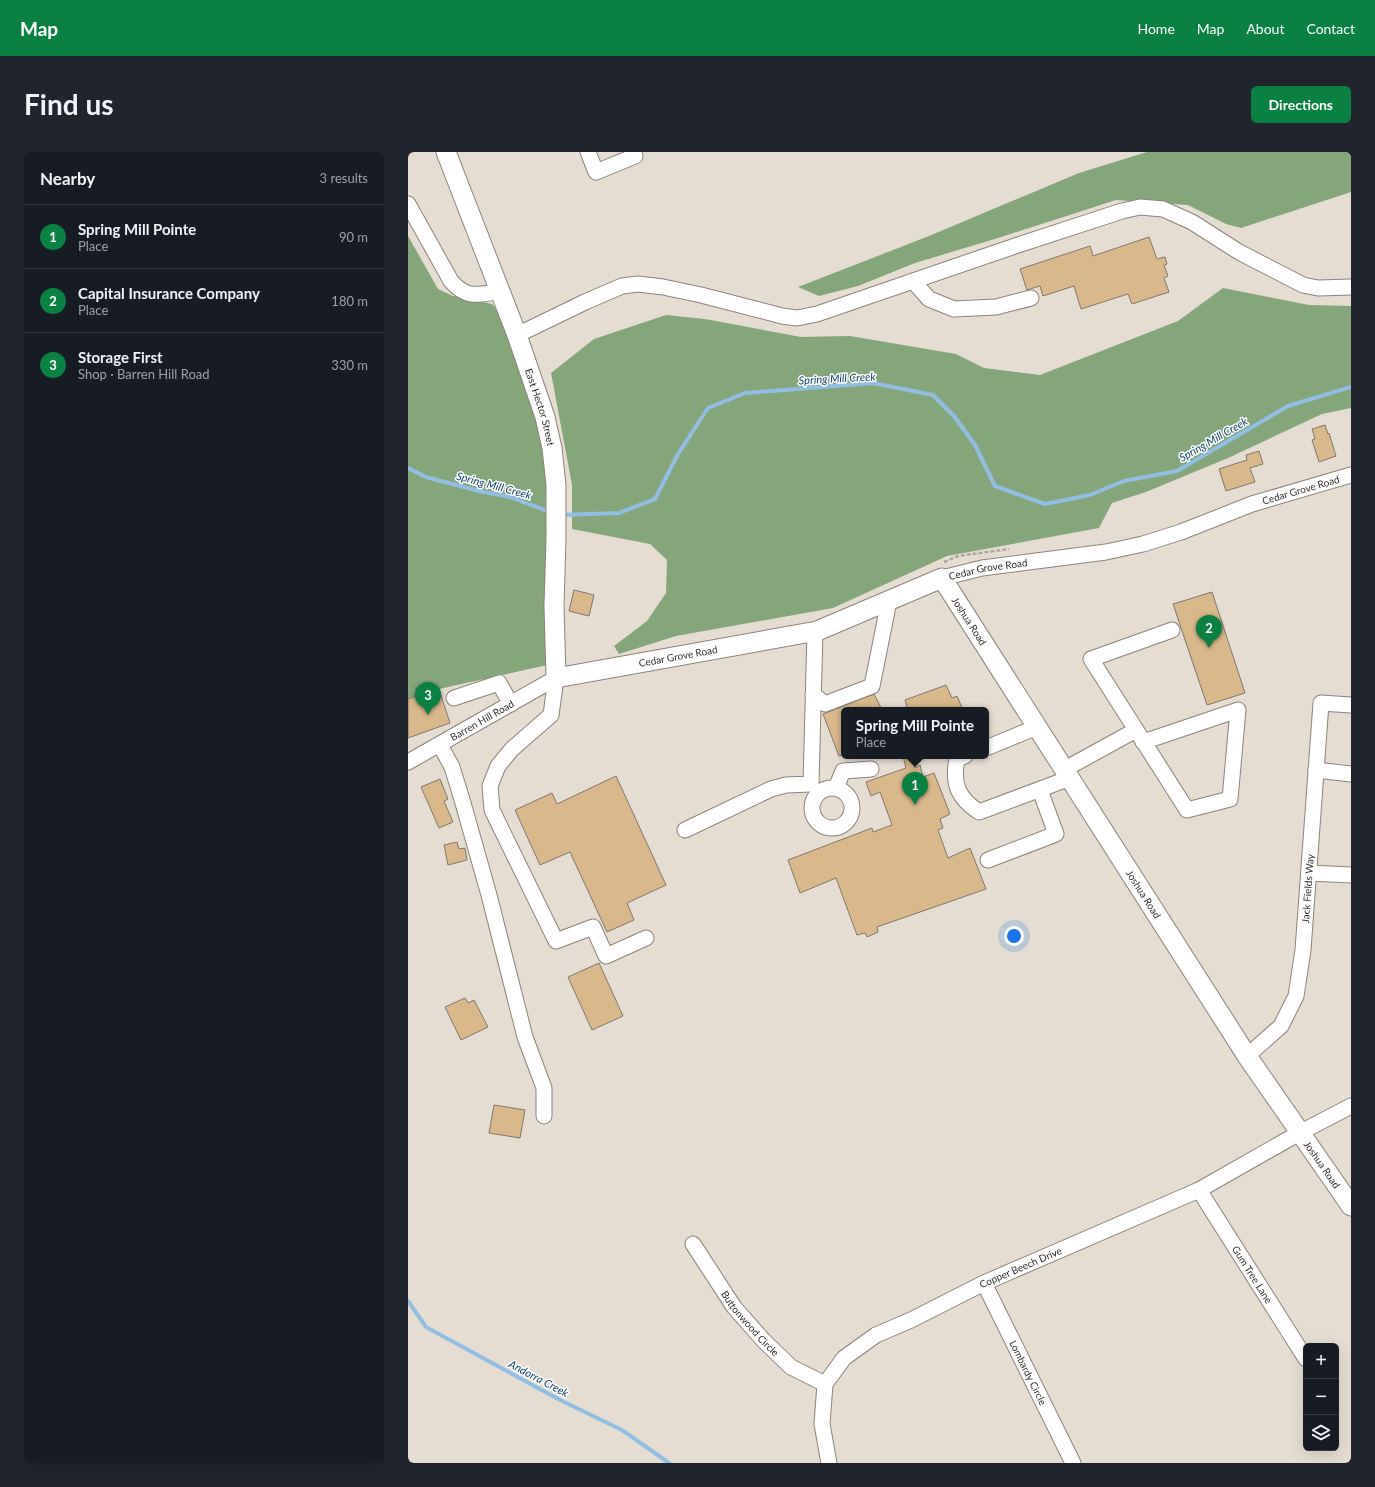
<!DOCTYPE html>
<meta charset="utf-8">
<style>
:root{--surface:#171b24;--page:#20242c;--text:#f1f3f6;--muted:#9ea1a6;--line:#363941;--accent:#0b8043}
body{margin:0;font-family:Lato,sans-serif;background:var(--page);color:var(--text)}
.controls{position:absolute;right:12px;bottom:12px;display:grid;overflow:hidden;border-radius:6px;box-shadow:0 4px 16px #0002}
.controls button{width:36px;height:36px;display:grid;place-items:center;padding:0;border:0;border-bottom:1px solid var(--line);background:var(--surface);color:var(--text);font:20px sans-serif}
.you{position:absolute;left:606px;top:784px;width:14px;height:14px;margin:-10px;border:3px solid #fff;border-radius:50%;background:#1a73e8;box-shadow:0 0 0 6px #1a73e833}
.badge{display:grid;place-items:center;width:26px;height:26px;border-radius:50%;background:var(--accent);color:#fff;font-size:13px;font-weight:700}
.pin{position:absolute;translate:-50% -33px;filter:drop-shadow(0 1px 2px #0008)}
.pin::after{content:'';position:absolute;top:21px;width:14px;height:12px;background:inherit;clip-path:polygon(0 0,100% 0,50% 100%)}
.popup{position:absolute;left:433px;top:555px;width:148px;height:52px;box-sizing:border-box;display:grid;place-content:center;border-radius:6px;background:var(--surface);filter:drop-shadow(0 1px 3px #0005);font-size:13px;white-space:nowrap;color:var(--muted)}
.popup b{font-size:15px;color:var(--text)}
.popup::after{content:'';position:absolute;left:50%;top:100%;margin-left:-8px;border:8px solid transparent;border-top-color:var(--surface)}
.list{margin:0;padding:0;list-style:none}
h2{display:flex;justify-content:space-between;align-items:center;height:52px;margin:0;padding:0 16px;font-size:17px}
h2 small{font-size:13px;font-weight:400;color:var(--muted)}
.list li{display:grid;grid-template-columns:26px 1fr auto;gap:12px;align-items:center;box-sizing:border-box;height:64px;padding:0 16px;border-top:1px solid var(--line)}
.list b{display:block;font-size:15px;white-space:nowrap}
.list p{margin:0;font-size:13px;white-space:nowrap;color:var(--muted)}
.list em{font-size:13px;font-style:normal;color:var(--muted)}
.icon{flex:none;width:22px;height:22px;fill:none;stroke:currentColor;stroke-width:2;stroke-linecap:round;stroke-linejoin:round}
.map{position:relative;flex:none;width:943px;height:1311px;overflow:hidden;border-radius:6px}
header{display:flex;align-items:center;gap:24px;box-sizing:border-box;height:56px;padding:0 20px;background:var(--accent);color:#fff}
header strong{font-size:19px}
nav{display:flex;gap:22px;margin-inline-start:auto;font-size:14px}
.intro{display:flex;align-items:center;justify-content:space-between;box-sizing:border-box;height:96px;padding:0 24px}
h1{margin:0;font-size:28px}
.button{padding:10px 18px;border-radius:6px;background:var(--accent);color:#fff;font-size:14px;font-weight:700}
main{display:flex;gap:24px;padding:0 24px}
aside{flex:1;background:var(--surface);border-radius:6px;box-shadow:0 4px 16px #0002}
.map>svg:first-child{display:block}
.forest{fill:#85a57b}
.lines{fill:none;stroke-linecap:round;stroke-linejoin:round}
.stream{stroke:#92bee3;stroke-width:4}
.building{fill:#d9b88b;stroke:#7f786e}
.minor-casing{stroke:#8b8379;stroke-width:17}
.major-casing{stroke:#8b8379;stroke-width:21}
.path{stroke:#ada69e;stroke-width:2.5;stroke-dasharray:4 2;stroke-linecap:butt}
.minor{stroke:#fff;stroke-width:15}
.major{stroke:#fff;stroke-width:19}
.labels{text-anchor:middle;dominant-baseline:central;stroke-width:3;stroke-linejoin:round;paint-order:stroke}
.street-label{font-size:10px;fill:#312e2a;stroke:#fff}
.water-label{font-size:11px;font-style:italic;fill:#0f4266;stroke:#fff}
</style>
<header>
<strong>Map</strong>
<nav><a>Home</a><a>Map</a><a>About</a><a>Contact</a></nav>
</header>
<div class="intro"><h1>Find us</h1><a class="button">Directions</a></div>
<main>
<aside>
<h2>Nearby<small>3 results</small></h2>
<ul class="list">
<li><span class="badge">1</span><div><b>Spring Mill Pointe</b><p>Place</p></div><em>90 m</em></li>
<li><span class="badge">2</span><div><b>Capital Insurance Company</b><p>Place</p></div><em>180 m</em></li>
<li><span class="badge">3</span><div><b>Storage First</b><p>Shop · Barren Hill Road</p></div><em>330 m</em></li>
</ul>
</aside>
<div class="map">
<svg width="943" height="1311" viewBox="0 0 943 1311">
<rect width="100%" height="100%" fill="#e5ddd2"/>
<path class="forest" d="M739 0H943V40L833 76 818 72 780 53 708 48 590 86 507 111 450 134 411 144 390 135 521 84 671 21Z
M0 84 30 137 45 144 84 152 109 183 137 265 148 511 31 537 0 547Z
M815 136 901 153 943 154V256L914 262 820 306 738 340 704 351 691 376 539 404 425 456 268 484 211 502 206 494 239 469 258 441 259 408 242 392 164 377V333L143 221 186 187 258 163 297 167 393 185 442 184 548 202 576 216 632 223 770 169Z"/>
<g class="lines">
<path class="stream" d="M0 316 18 325 71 339 102 345 142 360
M152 363 211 361 247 347 270 302 300 256 337 241 465 231 525 243 546 264 567 293 587 334 637 352 682 343 716 329 769 319 880 254 943 235
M0 1149 18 1175 152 1248 214 1278 261 1311"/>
</g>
<path class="building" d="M741 85 749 107 757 105 759 112 756 113 760 124 756 126 761 140 724 152 720 142 673 157 666 134 635 144 632 134 619 138 612 117 682 94 685 104Z
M917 273 920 282 921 281 928 304 911 310 904 288 907 287 904 277Z
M851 299 855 312 842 316 847 330 818 339 811 317 839 308 838 303Z
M166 438 186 443 181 464 161 459Z
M804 440 837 541 799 553 765 452Z
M538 533 544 546 549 544 555 558H500L497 548Z
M31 537 42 571 0 586V547Z
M466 542 474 558H436V603L431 604 415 562Z
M495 604H502L507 616 512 613 515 625 526 621 542 662 532 667 535 676 530 678 540 706 562 696 578 737 469 775 470 780 459 785 457 781 449 783 428 726 392 741 380 708 464 676 465 680 484 673 472 640 463 644 458 630 498 616Z
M208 624 258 733 219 751 226 768 199 780 162 700 132 713 107 658 144 641 149 652Z
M32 627 40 647 36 649 45 670 31 676 13 635Z
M49 690 51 697 57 696 59 708 40 713 36 693Z
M191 811 215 864 184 878 160 825Z
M57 846 60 851 66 848 80 875 53 888 37 855Z
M86 953 117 958 112 986 81 981Z"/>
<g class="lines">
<defs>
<g id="minor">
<path d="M180 0 188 20 227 4 226 0"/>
<path d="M0 52 43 129C58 147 71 143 92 139"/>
<path d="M505 129 521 147 546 157 588 155 623 146"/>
<path d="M109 183 177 150 214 134 230 132 255 135 293 143 374 164 389 166 409 162 607 94 714 59 732 55 755 57 784 70 831 100 895 133 910 136 943 135"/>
<path id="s1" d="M534 426 574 416 698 400 735 392 773 380 844 352 943 323"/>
<path d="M148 526 143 563 104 597 90 614 82 634 84 658 148 789 185 775 198 804 238 786"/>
<path d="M405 542 417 552 464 534 481 449"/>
<path d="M46 546 91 531 103 552"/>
<path d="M735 590 830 558 822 647 779 658 683 507 764 478"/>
<path d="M32 593 44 615 55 651 81 743 117 885 136 936V964"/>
<path d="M578 596 629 575"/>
<path d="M557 604 549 607C544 632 550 646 571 660L662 626"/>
<path id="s2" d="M0 610 148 526"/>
<path d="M657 617 728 578"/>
<path d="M908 618 943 622"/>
<circle cx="424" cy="656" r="20"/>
<path d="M428 636 435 619 463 617"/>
<path d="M277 678 363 637 378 633 403 632 407 480"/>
<path d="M580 708 648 682 632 638"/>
<path d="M901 721 943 723"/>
<path id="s3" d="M839 904 873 874 888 844 895 798 913 551 943 553"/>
<path id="s4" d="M791 1038 898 1207"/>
<path id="s5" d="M285 1092 326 1155 356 1189 383 1215 417 1232"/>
<path id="s6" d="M576 1131 665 1311"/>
<path id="s7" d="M421 1311 414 1272 417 1232 436 1206 468 1183 503 1168 576 1131 791 1038 893 980 943 954"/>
</g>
<g id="major">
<path id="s8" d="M38 0 109 183 137 265 144 296 148 333V387L146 454 148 526 409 479 534 426 839 904 943 1054"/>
</g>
</defs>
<use href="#minor" class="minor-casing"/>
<use href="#major" class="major-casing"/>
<path class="path" d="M536 410 550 404 601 397"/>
<use href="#minor" class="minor"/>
<use href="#major" class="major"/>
</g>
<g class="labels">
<g class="street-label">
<text stroke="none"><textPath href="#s8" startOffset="272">East Hector Street</textPath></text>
<text stroke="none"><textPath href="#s1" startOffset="371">Cedar Grove Road</textPath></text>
<text stroke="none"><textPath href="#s1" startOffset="47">Cedar Grove Road</textPath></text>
<text stroke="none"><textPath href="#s8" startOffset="997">Joshua Road</textPath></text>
<text stroke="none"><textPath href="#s8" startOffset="669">Cedar Grove Road</textPath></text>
<text stroke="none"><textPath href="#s2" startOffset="85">Barren Hill Road</textPath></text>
<text stroke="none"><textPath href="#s3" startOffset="187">Jack Fields Way</textPath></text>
<text stroke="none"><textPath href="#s8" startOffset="1321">Joshua Road</textPath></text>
<text stroke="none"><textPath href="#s8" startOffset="1645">Joshua Road</textPath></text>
<text stroke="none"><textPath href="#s7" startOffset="311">Copper Beech Drive</textPath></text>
<text stroke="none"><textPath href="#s4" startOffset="100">Gum Tree Lane</textPath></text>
<text stroke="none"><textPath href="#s5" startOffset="98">Buttonwood Circle</textPath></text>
<text stroke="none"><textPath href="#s6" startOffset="100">Lombardy Circle</textPath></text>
</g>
<g class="water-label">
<text transform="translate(429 226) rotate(-3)">Spring Mill Creek</text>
<text transform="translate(805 287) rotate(-30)">Spring Mill Creek</text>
<text transform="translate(86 333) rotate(15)">Spring Mill Creek</text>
<text transform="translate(131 1226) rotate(28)">Andorra Creek</text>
</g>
</g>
</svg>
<div class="controls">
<button>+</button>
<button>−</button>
<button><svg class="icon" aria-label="layers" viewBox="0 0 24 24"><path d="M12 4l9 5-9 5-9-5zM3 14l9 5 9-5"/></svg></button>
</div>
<div class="you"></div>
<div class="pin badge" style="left:507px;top:653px">1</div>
<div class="popup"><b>Spring Mill Pointe</b>Place</div>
<div class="pin badge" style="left:801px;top:496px">2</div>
<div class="pin badge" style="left:20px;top:563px">3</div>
</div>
</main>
